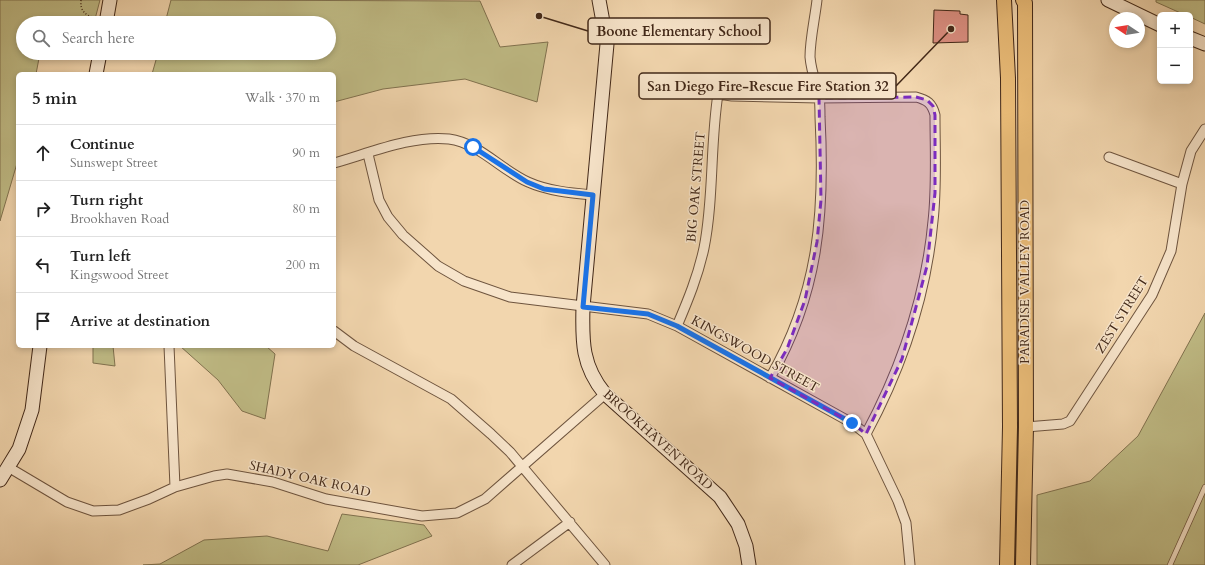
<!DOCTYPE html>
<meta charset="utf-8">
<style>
:root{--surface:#fff;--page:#f6f6f6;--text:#222;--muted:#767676;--line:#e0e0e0}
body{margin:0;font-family:Cardo,serif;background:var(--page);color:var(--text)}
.controls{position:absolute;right:12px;top:12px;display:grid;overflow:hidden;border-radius:6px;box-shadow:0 2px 6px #0003}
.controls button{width:36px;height:36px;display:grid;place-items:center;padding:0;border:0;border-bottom:1px solid var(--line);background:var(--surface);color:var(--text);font:20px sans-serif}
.compass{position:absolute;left:1109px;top:12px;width:36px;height:36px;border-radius:50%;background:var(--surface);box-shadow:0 2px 6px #0003;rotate:282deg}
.stop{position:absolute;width:12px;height:12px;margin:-9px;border:3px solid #1a73e8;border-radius:50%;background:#fff}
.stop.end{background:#1a73e8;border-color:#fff;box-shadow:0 1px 4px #0008}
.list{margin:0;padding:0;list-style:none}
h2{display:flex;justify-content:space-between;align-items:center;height:52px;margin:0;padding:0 16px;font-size:17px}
h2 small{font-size:13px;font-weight:400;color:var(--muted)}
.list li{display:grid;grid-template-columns:26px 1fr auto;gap:12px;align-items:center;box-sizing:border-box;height:56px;padding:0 16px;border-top:1px solid var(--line)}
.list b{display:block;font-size:15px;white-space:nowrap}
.list p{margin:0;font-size:13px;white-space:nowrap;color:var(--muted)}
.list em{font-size:13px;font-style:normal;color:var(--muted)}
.icon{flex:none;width:22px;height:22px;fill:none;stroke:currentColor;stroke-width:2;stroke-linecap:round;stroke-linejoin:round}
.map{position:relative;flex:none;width:1205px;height:565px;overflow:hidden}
.search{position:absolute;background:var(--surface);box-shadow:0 2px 6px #0003;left:16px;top:16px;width:320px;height:44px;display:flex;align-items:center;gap:10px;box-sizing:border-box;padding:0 14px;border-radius:22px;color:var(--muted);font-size:15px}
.panel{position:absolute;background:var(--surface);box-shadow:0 2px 6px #0003;left:16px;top:72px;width:320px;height:276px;border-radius:6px}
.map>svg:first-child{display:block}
.green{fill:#c0bc86;stroke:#81724f}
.building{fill:#dc8f82;stroke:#422818}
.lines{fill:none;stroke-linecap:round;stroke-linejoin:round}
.lane-casing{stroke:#6e543e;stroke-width:6}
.street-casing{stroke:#6e543e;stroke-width:11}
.secondary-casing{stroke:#422818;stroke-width:15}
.primary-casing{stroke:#422818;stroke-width:16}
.path{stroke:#422818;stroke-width:1.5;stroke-dasharray:1 2;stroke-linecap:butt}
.lane{stroke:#f7e4ca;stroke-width:4.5}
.street{stroke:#f7e4ca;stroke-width:9}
.secondary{stroke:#f7e4ca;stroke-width:13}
.primary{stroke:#e9bb77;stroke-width:14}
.route{stroke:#1a73e8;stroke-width:5}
.marked{fill:#7b2cbf;fill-opacity:0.2;stroke:#7b2cbf;stroke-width:3;stroke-dasharray:8 5;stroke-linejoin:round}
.labels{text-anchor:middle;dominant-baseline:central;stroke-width:3;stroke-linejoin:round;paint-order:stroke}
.street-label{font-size:13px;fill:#422818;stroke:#f7e4ca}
.leader{fill:none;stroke:#422818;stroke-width:1.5}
.callout-dot{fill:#422818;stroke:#f7e4ca;stroke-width:1.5}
.callout{fill:#f7e4ca;stroke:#422818;stroke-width:1.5}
.callout-label{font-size:14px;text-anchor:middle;font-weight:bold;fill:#422818}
</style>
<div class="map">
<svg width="1205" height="565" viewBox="0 0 1205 565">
<rect width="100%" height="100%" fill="#f2d6ae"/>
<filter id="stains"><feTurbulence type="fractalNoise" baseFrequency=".005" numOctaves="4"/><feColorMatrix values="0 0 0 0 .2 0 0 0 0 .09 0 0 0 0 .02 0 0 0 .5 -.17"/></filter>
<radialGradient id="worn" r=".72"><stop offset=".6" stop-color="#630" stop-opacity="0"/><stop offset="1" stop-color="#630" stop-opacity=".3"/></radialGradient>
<path class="green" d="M0 0H100L94 23H62L48 20 47 23H23V53H40L36 74H18V160L0 221Z
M171 0 480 1 500 47 548 42 537 102 465 79 383 89 334 102V74H152L158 53H329V23H165Z
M1156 0H1205V24L1190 17V15H1185L1156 2Z
M1205 313V565H1037V495L1090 481 1138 436Z
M93 346H113L115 366 93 363Z
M180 346H266L275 354 265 419 242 411 218 380Z
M342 514 424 525 432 536 358 565H143L160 564 204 540 267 536 328 551Z"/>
<path class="building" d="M934 10 960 11V14L968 15V42L933 43Z"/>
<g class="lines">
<defs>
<path id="lane" d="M1170 565 1205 487"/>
<path id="street" d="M368 154 379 200 388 217 403 235 438 266 464 281 510 297 648 314 677 326 852 423 866 434 898 501 906 523 910 565
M1109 157 1182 184
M334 163C370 153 412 135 449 139 479 143 501 170 528 182 548 191 571 193 593 195
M677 326C688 300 698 276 704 248 714 198 710 145 718 94L732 96 819 98 916 97C927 100 932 103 935 115 935 150 937 186 933 221 926 297 902 367 866 434
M334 331 354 346 451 399 491 434 510 452 605 565
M169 346 175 487
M770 378C819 293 825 213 820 117 820 110 820 103 819 96 816 84 811 70 810 57 810 39 815 18 817 0
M1026 427 1063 424 1070 421 1152 295 1171 251 1182 184 1191 151 1205 129
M8 467 67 502 93 511 119 510 149 499 175 487 214 476 227 474 273 482 326 499 422 516 457 513 485 499 605 394
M512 565 570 522"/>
<path id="secondary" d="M599 0 607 44 583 307C582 342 582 366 605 394L720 497 738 524 746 546 749 565
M1108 0 1160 25
M106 23 110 0
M1190 38 1205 44
M96 74 100 53
M0 480 19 449 32 410 40 346"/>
<path id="primary" d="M1004 0 1008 78 1010 427 1007 565
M1023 0 1025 3 1026 427 1023 565"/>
</defs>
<use href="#lane" class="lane-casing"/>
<use href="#street" class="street-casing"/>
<use href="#secondary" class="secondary-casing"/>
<use href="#primary" class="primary-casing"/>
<path class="path" d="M81 0C80 11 85 15 95 18"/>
<use href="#lane" class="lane"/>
<use href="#street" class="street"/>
<use href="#secondary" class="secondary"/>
<use href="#primary" class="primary"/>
</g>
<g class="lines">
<path class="route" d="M473 147 527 182 544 189 593 195 583 307 648 314 677 326 852 423"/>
</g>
<path class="marked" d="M916 97 927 100 933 106 935 115V193L927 266 902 359 866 434 852 423 770 378 787 349 805 300 817 242 821 200 819 98Z"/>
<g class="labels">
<g class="street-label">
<text transform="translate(696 187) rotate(-85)">BIG OAK STREET</text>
<text transform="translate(1025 282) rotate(-90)">PARADISE VALLEY ROAD</text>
<text transform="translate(1122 315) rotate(-58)">ZEST STREET</text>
<text transform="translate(755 354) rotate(29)">KINGSWOOD STREET</text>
<text transform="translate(658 440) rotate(42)">BROOKHAVEN ROAD</text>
<text transform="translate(310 479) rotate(13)">SHADY OAK ROAD</text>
</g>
</g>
<path class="leader" d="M539 16L588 31M951 29L896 86"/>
<g class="callout-dot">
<circle cx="539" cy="16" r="4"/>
<circle cx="951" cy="29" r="4"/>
</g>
<g class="callout">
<rect x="588" y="18" width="182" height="26" rx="4"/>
<rect x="639" y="73" width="257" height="26" rx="4"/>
</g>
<g class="callout-label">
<text x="679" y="36">Boone Elementary School</text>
<text x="768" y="91">San Diego Fire-Rescue Fire Station 32</text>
</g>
<rect width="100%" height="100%" filter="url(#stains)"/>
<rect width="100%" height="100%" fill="url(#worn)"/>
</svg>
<div class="controls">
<button>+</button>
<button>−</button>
</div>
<svg class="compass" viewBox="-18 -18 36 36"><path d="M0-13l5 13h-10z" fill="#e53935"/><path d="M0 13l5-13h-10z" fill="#767676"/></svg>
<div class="stop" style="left:473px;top:147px"></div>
<div class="stop end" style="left:852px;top:423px"></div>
<div class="search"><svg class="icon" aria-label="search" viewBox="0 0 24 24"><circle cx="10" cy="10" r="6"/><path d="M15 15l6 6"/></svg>Search here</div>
<section class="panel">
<h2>5 min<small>Walk · 370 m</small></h2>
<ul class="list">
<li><svg class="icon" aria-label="ahead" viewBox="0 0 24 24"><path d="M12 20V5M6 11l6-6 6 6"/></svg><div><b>Continue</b><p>Sunswept Street</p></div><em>90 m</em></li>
<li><svg class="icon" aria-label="right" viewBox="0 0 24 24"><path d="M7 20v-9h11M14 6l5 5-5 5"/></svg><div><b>Turn right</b><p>Brookhaven Road</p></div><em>80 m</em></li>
<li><svg class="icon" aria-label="left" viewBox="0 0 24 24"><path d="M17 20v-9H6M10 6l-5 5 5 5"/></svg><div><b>Turn left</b><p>Kingswood Street</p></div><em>200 m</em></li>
<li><svg class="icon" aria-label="arrive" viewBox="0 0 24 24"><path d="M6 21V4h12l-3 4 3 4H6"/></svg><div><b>Arrive at destination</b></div></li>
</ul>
</section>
</div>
